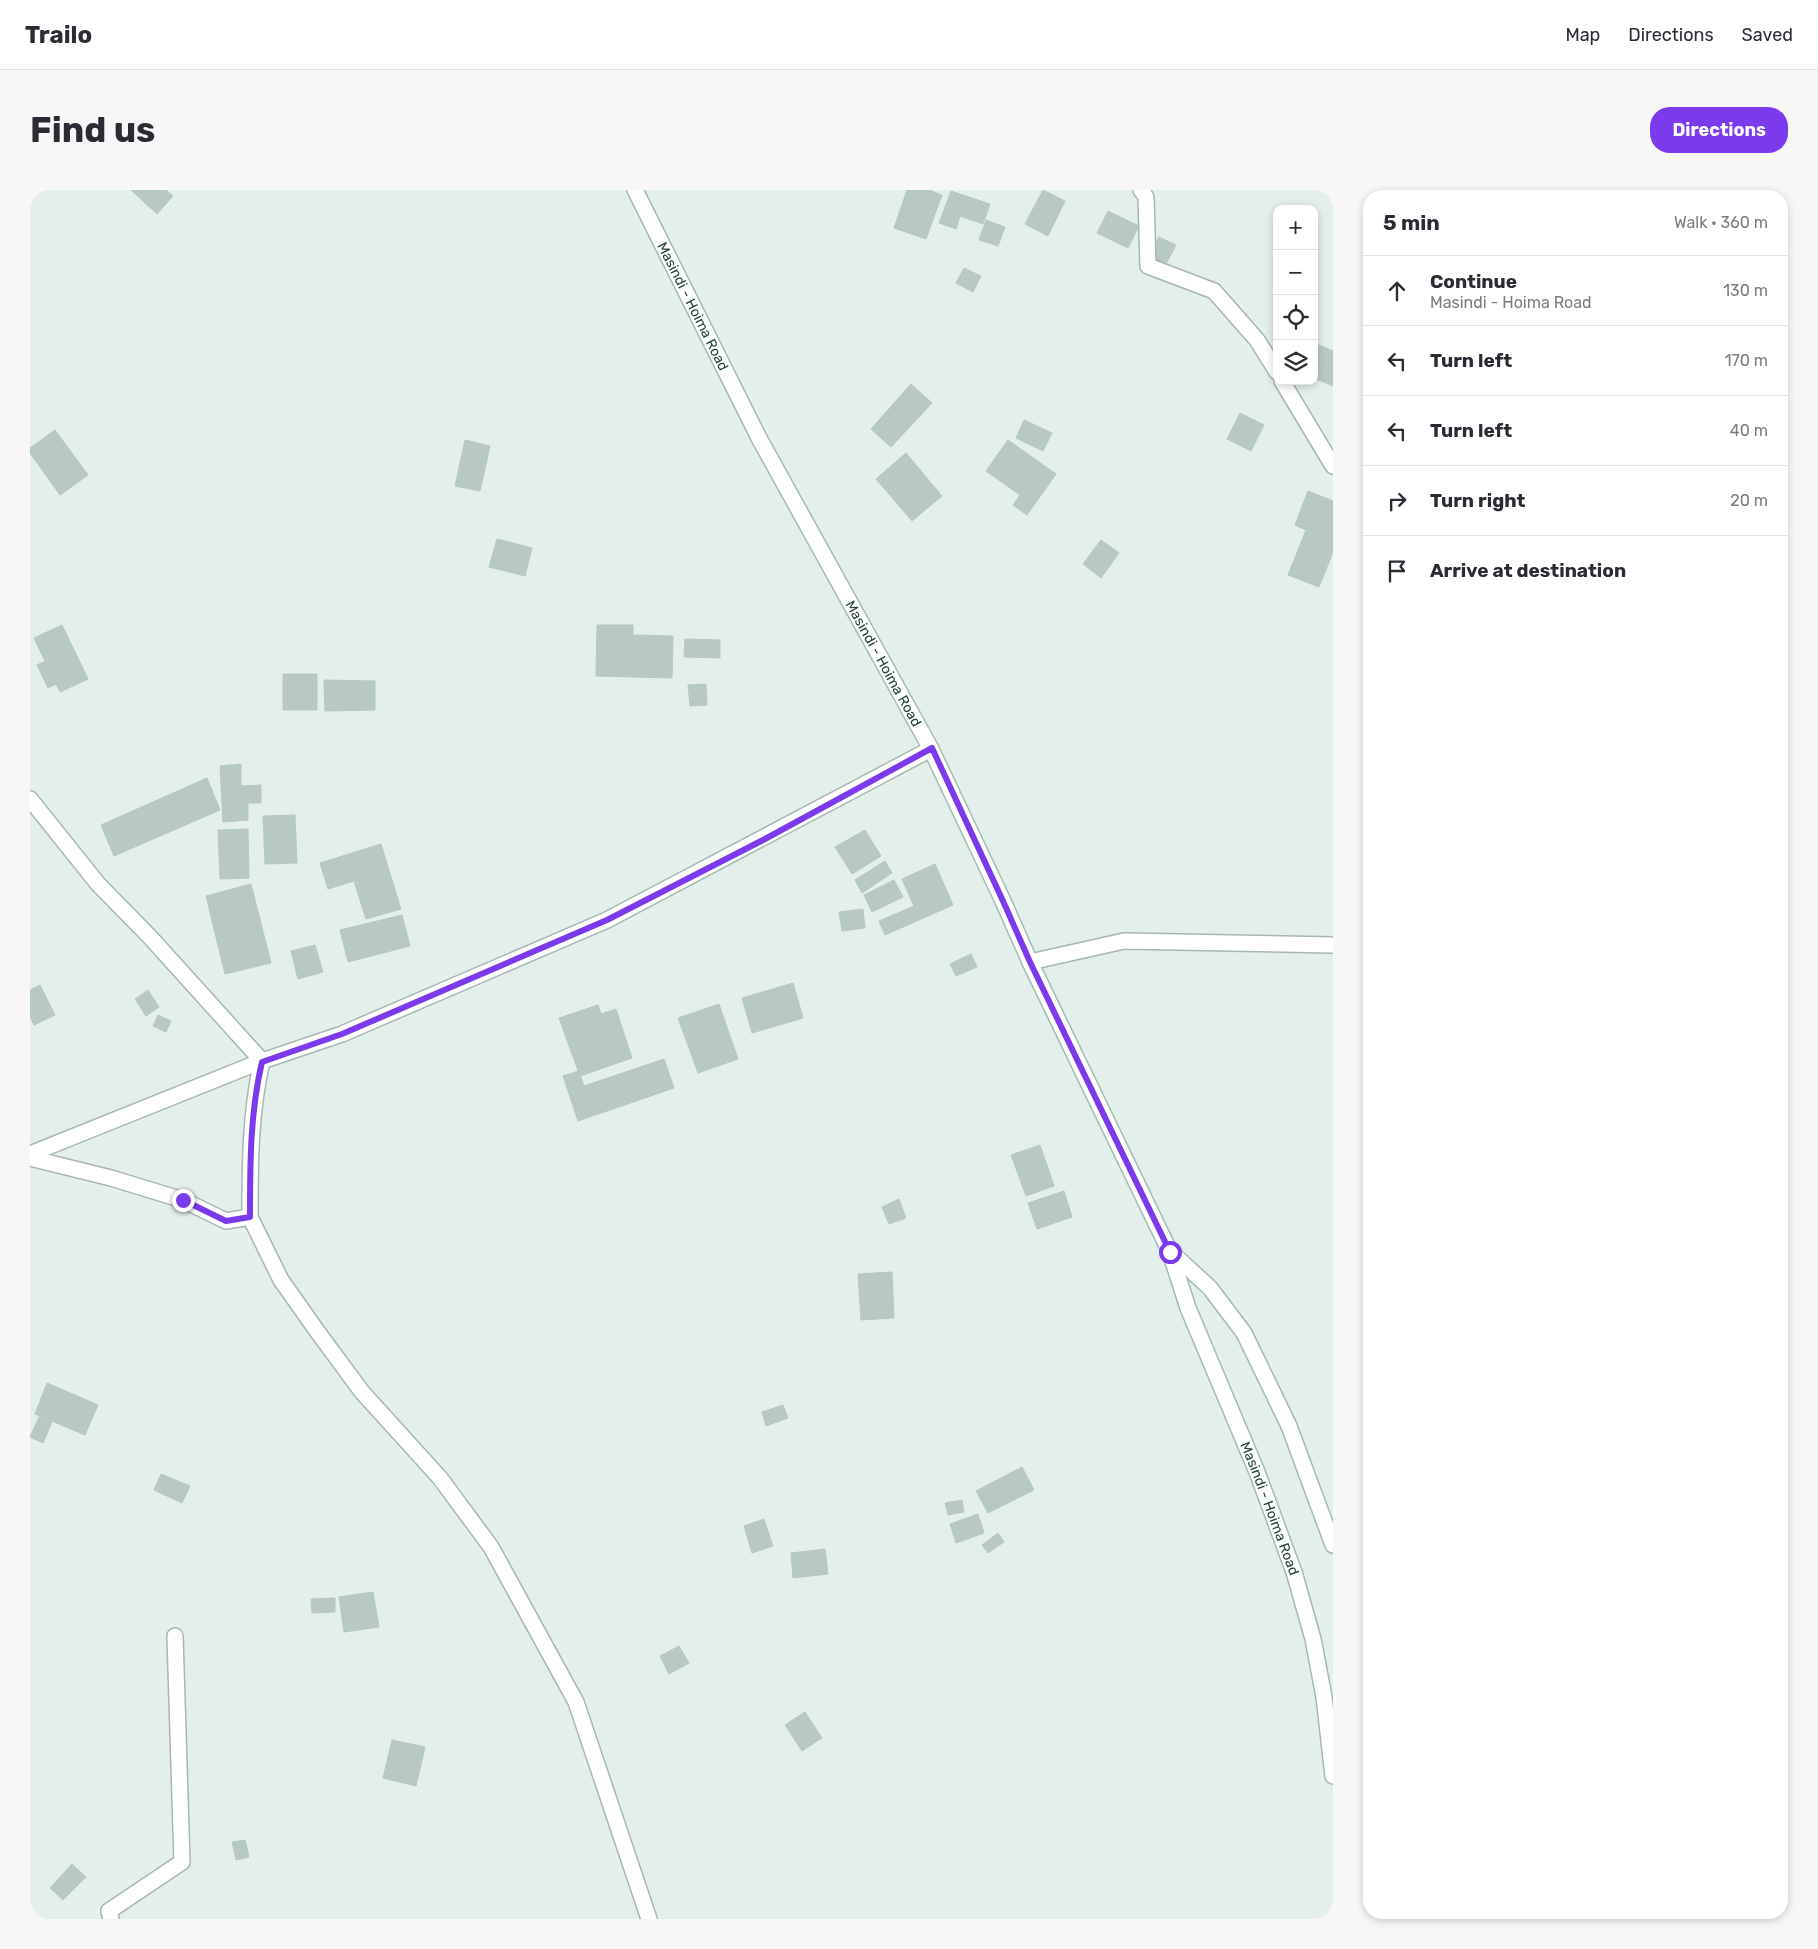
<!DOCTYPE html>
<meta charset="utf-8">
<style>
:root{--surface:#fff;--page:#f7f7f7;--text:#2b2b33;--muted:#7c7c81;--line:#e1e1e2;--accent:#7c3aed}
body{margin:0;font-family:Rubik,sans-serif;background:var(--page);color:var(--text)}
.controls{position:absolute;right:15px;top:15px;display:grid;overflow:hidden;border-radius:10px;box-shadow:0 2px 8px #0003}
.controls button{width:45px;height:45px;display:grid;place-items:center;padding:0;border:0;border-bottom:1px solid var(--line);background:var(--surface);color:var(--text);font:25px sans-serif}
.stop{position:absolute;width:15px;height:15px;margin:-11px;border:4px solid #7c3aed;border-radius:50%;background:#fff}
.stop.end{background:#7c3aed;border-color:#fff;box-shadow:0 1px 5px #0008}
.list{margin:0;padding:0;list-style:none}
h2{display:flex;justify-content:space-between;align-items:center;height:65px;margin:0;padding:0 20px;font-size:21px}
h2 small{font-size:16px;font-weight:400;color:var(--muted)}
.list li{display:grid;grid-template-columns:32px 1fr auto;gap:15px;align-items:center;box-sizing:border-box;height:70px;padding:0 20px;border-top:1px solid var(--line)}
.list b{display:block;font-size:19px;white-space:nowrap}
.list p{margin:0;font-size:16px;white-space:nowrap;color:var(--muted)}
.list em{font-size:16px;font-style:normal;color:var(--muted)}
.icon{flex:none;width:28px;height:28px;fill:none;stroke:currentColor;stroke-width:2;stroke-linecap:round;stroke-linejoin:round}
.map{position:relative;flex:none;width:1303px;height:1729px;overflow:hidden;border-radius:20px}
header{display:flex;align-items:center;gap:30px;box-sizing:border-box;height:70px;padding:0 25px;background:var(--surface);border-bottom:1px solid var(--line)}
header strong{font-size:24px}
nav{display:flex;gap:28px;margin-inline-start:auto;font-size:18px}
.intro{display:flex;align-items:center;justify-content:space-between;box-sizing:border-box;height:120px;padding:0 30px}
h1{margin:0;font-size:35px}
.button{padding:12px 22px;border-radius:20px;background:var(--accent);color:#fff;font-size:18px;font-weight:700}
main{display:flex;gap:30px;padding:0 30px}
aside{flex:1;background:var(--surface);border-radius:20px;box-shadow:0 2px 8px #0003}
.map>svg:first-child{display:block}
.building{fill:#b8c9c4;stroke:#b5c8c3}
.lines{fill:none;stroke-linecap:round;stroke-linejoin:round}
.minor-casing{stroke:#a6b7b3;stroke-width:18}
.tertiary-casing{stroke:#a6b7b3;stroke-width:18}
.secondary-casing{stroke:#a1bbb4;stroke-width:18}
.minor{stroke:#fff;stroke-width:15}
.tertiary{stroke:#fff;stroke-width:15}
.secondary{stroke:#fff;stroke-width:15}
.route{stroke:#7c3aed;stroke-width:6}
.labels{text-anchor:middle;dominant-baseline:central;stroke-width:4;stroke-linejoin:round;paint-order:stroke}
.street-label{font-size:14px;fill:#21413c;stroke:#f5faf8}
</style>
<header>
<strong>Trailo</strong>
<nav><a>Map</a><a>Directions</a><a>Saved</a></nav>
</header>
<div class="intro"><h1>Find us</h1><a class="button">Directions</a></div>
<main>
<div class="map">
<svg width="1303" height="1729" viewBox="0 0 1303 1729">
<rect width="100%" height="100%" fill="#e4eeeb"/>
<path class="building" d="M101 0H136L143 6 127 24Z
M877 0H899L912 5 896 49 864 38Z
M1013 0 1035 11 1018 46 995 34Z
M921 1 960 14 953 34 930 26 926 39 909 33Z
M1078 21 1109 36 1098 58 1067 43Z
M956 30 975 37 968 56 949 50Z
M1129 47 1146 55 1136 74 1119 66Z
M934 78 951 86 943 102 926 93Z
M1284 153 1303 161V196L1284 188Z
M881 194 902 213 861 257 841 239Z
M1210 223 1234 235 1221 261 1197 249Z
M994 230 1022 243 1013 261 986 248Z
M25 240 58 285 30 305 0 263V258Z
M435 250 460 256 450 301 425 296Z
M978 250 1026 284 997 325 983 315 990 305 956 281Z
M876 263 912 306 882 331 846 289Z
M1278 301 1303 311V362L1289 397 1258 385 1276 340 1265 335Z
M467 349 502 358 495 386 459 377Z
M1071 350 1089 363 1071 388 1053 374Z
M32 435 58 489 30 502 26 494 18 498 7 475 15 471 4 448Z
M567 435H603V445L643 446 642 488 566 486Z
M655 449 690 450V468L654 467Z
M253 484H287V520H253Z
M294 490 345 491V520L295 521Z
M676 494 677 515 660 516 658 495Z
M211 574V596L231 595V613H218V630L193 632 190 576Z
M177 588 190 620 84 666 71 635Z
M265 625 267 673 235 674 233 626Z
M218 639 219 688 190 689 188 640Z
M835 640 851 666 822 684 805 657Z
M351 654 371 719 336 729 324 691 298 699 290 673Z
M855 671 862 683 832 703 825 690Z
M905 674 923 715 855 745 849 731 884 716 872 689Z
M864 690 873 707 842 722 834 705Z
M221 694 241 773 195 784 176 706Z
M833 719 835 738 812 741 809 722Z
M372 725 380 756 318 772 310 740Z
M285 755 293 782 268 789 261 761Z
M941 764 947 777 926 786 920 774Z
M763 793 773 828 722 843 712 808Z
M10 795 25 825 4 835 0 827V800Z
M118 800 129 817 116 826 105 809Z
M689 814 708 869 668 883 648 828Z
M568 815 571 824 586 819 602 868 550 886 529 828Z
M128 825 141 831 136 842 123 836Z
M634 869 644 898 548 931 533 886 549 881 554 896Z
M1010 955 1024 996 996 1006 981 965Z
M1034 1001 1042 1027 1007 1039 998 1013Z
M869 1009 876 1028 859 1034 852 1017Z
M862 1082 864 1128 831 1130 828 1084Z
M17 1193 68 1215 55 1245 5 1224Z
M753 1215 758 1228 736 1236 732 1222Z
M9 1227 22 1232 13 1253 0 1247Z
M992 1277 1004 1300 958 1323 946 1301Z
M131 1284 160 1296 152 1313 124 1300Z
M932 1310 934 1322 918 1325 915 1313Z
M948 1324 954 1343 926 1353 920 1334Z
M734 1329 743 1356 722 1363 714 1336Z
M968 1343 974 1352 958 1363 952 1355Z
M795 1359 798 1384 763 1388 761 1363Z
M343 1402 349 1437 314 1442 309 1407Z
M305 1408V1422L282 1423 281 1409Z
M649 1456 659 1473 639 1484 630 1466Z
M775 1522 792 1548 772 1561 755 1535Z
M362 1550 395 1557 386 1596 353 1588Z
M215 1650 219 1667 206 1670 202 1652Z
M42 1674 56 1687 33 1710 20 1698Z"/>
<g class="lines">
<defs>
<path id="minor" d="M1111 0 1116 7 1118 76 1184 101 1227 150 1247 182
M1252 191 1303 276
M0 609 68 694 120 747 232 871C220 923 220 975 220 1027
M1000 772 1094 751 1303 755
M0 968 81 988 153 1010 196 1031 220 1027 251 1090 287 1141 332 1202 410 1288 461 1357 546 1512 619 1729
M81 1729 79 1721 152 1672 145 1446"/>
<path id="tertiary" d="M0 964 232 871 312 844 577 730 901 559"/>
<g id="secondary">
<path id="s1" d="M605 0 729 248 901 559 973 711 1000 772 1140 1062 1158 1118 1227 1282 1264 1382 1283 1449 1294 1507 1303 1586"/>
<path d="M1142 1063 1180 1098 1214 1143 1259 1236 1303 1355"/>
</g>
</defs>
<use href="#minor" class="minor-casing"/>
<use href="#tertiary" class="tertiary-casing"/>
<use href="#secondary" class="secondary-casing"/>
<use href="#minor" class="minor"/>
<use href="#tertiary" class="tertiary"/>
<use href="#secondary" class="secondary"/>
</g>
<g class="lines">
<path class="route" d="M153 1010 196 1031 220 1027C220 975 220 923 232 872L312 844 577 730 735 649 902 558 973 711 1000 772 1140 1062"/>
</g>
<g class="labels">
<g class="street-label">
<text stroke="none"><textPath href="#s1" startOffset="130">Masindi - Hoima Road</textPath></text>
<text stroke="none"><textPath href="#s1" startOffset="535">Masindi - Hoima Road</textPath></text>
<text stroke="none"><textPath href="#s1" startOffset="1465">Masindi - Hoima Road</textPath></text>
</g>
</g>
</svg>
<div class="controls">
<button>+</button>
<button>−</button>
<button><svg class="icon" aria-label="locate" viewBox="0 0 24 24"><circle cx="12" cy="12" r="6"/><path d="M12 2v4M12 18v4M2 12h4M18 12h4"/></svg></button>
<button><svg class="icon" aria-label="layers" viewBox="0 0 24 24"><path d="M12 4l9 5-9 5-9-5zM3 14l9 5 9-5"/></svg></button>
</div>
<div class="stop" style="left:1140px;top:1062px"></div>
<div class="stop end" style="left:153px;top:1010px"></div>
</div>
<aside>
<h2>5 min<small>Walk · 360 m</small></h2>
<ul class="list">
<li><svg class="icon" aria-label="ahead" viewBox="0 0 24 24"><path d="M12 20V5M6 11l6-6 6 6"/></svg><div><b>Continue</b><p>Masindi - Hoima Road</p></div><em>130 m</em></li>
<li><svg class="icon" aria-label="left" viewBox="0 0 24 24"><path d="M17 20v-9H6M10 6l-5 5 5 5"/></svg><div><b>Turn left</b></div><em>170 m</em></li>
<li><svg class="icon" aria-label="left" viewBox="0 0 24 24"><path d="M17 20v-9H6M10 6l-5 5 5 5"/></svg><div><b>Turn left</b></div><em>40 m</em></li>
<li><svg class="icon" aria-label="right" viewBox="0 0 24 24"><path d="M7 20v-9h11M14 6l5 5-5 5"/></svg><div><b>Turn right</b></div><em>20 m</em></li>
<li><svg class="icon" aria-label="arrive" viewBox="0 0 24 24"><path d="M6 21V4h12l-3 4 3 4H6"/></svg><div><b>Arrive at destination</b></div></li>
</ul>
</aside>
</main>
